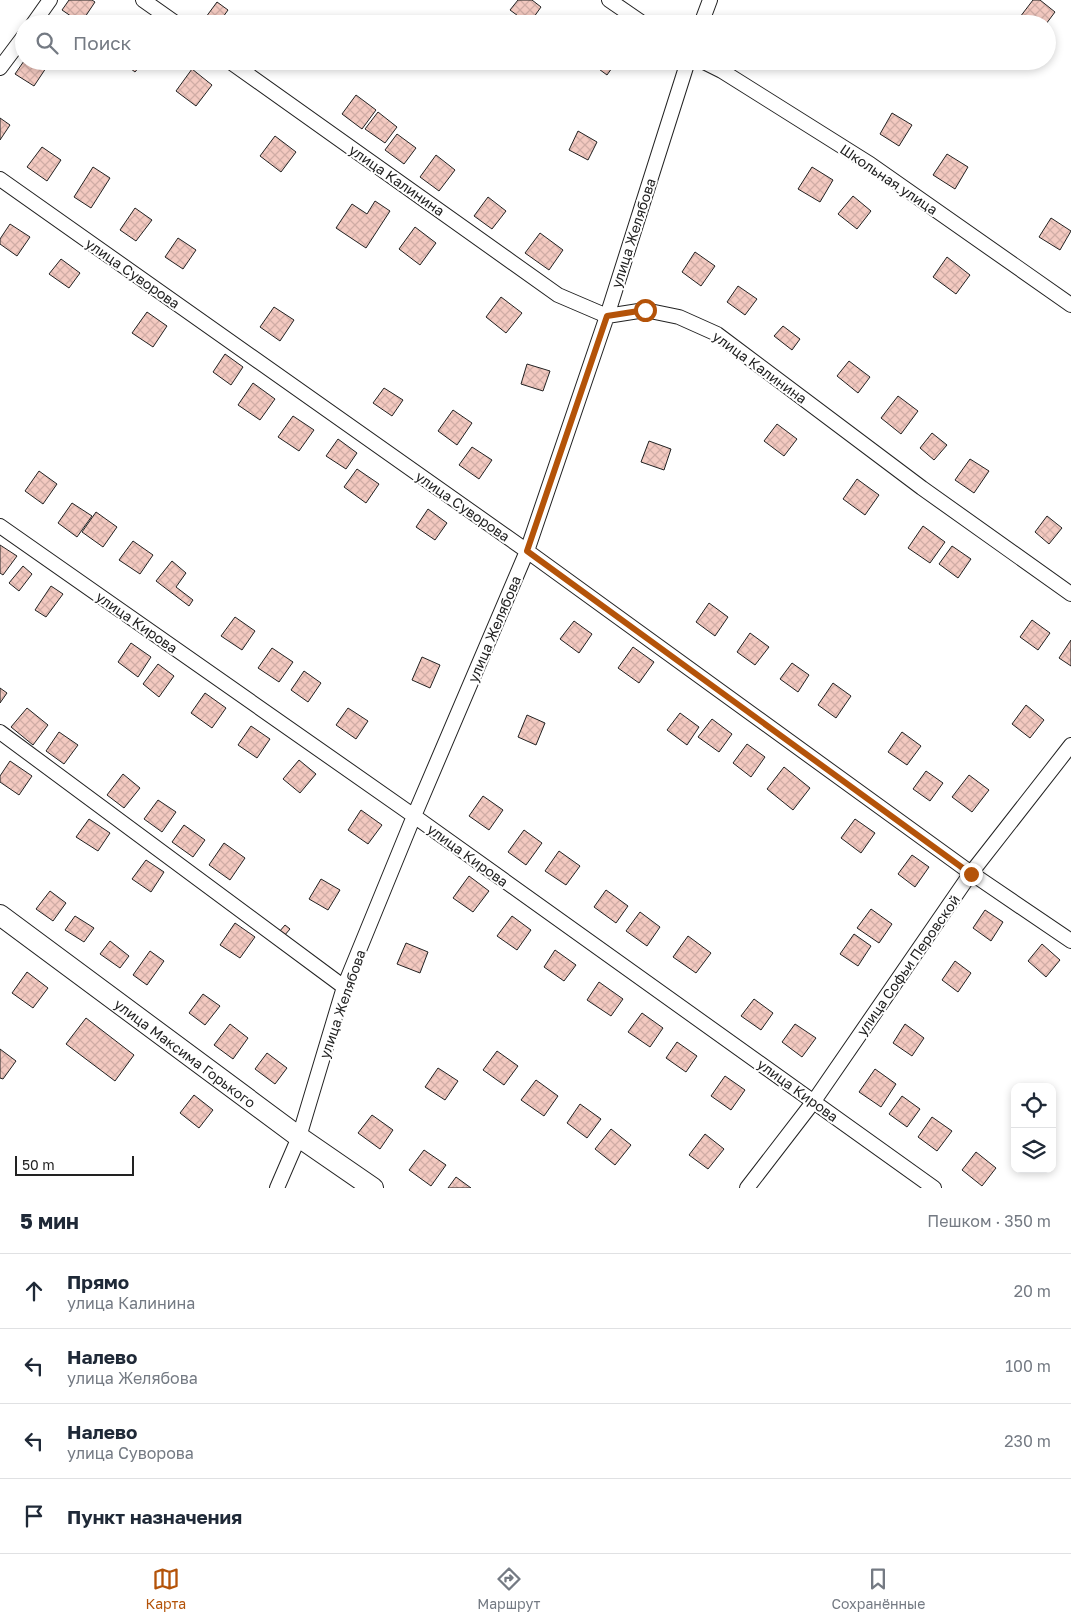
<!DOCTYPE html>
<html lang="ru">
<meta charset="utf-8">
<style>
:root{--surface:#fff;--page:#f2f2f3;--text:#1f2937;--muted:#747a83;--line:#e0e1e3;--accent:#b45309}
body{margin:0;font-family:"Golos Text",sans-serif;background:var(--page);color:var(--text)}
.controls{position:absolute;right:15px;bottom:15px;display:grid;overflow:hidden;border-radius:10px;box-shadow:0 2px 8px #0003}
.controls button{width:45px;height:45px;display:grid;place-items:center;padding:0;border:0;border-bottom:1px solid var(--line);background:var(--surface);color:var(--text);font:25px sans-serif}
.scale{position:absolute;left:15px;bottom:12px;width:119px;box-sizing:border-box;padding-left:5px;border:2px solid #222;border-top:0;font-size:14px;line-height:18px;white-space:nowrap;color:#222;-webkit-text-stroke:4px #fff;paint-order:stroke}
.stop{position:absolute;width:15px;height:15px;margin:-11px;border:4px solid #b45309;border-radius:50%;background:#fff}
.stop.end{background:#b45309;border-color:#fff;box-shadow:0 1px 5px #0008}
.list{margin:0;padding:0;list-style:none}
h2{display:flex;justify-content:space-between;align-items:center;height:65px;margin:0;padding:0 20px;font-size:21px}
h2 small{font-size:16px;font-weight:400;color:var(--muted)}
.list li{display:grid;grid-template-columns:32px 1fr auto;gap:15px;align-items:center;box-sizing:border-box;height:75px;padding:0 20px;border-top:1px solid var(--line)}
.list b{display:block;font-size:19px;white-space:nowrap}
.list p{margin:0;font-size:16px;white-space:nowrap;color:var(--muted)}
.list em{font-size:16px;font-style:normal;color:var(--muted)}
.icon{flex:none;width:28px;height:28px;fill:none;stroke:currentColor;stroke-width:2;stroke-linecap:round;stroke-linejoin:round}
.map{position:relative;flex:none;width:1071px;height:1188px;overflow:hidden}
.search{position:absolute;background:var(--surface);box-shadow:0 2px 8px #0003;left:15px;right:15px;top:15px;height:55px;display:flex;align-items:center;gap:12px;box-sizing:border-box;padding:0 18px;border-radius:28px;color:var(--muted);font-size:19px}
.sheet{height:365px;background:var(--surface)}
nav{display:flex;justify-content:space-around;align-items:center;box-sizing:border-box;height:70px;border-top:1px solid var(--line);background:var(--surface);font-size:14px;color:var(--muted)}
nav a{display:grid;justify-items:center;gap:2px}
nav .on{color:var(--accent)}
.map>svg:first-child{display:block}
.building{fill:url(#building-cross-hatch);stroke:#222}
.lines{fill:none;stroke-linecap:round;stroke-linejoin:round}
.street-casing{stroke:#222;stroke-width:16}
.secondary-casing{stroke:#222;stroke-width:22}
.street{stroke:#fff;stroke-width:14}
.secondary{stroke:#fff;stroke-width:20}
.route{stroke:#b45309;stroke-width:6}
.labels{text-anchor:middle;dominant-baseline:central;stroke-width:4;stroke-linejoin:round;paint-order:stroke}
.street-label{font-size:14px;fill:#222;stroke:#fff}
</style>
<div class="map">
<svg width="1071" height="1188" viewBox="0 0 1071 1188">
<defs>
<pattern id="building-cross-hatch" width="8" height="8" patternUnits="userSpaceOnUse" patternTransform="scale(1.25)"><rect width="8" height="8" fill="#f3c9c0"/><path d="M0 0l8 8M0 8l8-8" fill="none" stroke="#d0aca5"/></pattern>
</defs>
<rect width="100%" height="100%" fill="#fff"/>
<path class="building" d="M69 0H92L95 2 81 23 62 10Z
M518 0H532L541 7 529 24 510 10Z
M1033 0H1040L1055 12 1046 24H1028L1020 17Z
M217 2 228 10 218 24 206 17Z
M24 61H43L48 65 34 86 15 74Z
M121 61H144L135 72Z
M588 61H617L607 75Z
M192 69 212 85 196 106 176 91Z
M356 95 376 110 362 129 342 114Z
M378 112 397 127 385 143 365 129Z
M892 113 912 125 899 146 880 134Z
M0 118 10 125 0 140Z
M578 131 597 142 588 160 569 150Z
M397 134 416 148 404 164 385 150Z
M275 136 296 152 281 172 260 156Z
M42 147 61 160 47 181 27 167Z
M947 154 968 167 955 189 933 175Z
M436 155 455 170 439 191 420 177Z
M93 167 110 178 91 208 74 197Z
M812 167 833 180 820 202 798 189Z
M853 196 871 211 857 229 838 214Z
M488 197 506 211 492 229 474 216Z
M375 201 390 211 366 248 336 228 352 204 367 214Z
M135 208 152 220 136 241 120 230Z
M1051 218 1071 231 1060 250 1039 237Z
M10 224 30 237 17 256 0 244V239Z
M415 227 436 243 420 265 399 249Z
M540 233 563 250 549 270 525 253Z
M178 238 196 250 183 269 165 257Z
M695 252 715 266 701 286 682 272Z
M947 257 970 275 956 294 933 277Z
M61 259 80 273 69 288 49 274Z
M738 286 757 299 745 315 727 302Z
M501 297 522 313 506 333 486 317Z
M274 307 294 320 280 341 260 327Z
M147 312 167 326 153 347 132 333Z
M783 326 800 339 792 350 774 336Z
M225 354 243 367 231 385 213 372Z
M849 361 870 377 858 393 837 376Z
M527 364 550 371 543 391 521 384Z
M253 383 275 399 260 420 238 405Z
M384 388 403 400 392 416 373 403Z
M898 396 918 411 901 434 881 418Z
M453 410 472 423 457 445 438 431Z
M293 416 314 430 299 451 278 437Z
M777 424 797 439 784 456 764 441Z
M932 433 947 445 934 460 920 448Z
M338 439 357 453 346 469 326 456Z
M649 441 671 449 664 470 641 462Z
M472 447 492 460 479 479 459 465Z
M970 459 989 471 974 493 955 480Z
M357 469 379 484 366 503 344 487Z
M39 471 57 484 43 504 25 491Z
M857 479 879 495 865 515 843 499Z
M72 503 92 516 77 537 58 523Z
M428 509 447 523 435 540 416 527Z
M96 512 117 527 103 547 82 532Z
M1047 516 1062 528 1049 544 1035 532Z
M923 526 945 542 930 563 908 548Z
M133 541 153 555 140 574 119 560Z
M0 545 17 556 3 575 0 573Z
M952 546 971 559 958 578 939 564Z
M172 561 186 573 176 587 193 600 189 606 156 581Z
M23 566 32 574 19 591 9 583Z
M51 586 63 594 46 617 35 610Z
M709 603 728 617 715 636 696 622Z
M235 617 255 631 242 650 221 636Z
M1032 620 1050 633 1038 650 1020 637Z
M574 621 592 634 579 653 560 639Z
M750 633 769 647 755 665 737 652Z
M1071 640V666L1059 658Z
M131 643 151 657 138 677 118 662Z
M633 647 654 662 639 683 618 668Z
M272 648 293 662 279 682 258 668Z
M422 657 440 665 430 688 412 680Z
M792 663 809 675 798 692 780 679Z
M158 664 174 676 159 697 143 684Z
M304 671 321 683 308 702 291 690Z
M833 683 851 696 836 718 818 705Z
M0 688 7 693 0 703Z
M205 693 226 708 212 728 191 713Z
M1026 705 1044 720 1030 738 1012 724Z
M27 708 48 725 33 745 11 727Z
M348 708 368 721 356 739 336 725Z
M680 713 699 727 687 745 667 730Z
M527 715 545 723 536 745 518 737Z
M712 719 732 734 719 752 698 737Z
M251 726 270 739 257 758 238 745Z
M59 732 78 745 64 764 46 751Z
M902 732 921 746 907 765 888 752Z
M747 744 765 757 751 777 733 763Z
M299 760 316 774 300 793 283 779Z
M10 761 32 776 19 795 0 782V776Z
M784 767 810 788 793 810 767 789Z
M926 771 943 783 930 801 913 789Z
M123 774 140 788 124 808 107 795Z
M969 775 989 790 972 812 952 797Z
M483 796 503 810 489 830 469 816Z
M158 800 176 812 162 832 144 819Z
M361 810 382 825 368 844 348 830Z
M89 819 110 833 98 851 76 837Z
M855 819 875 833 861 853 841 838Z
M184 825 205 840 193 857 172 842Z
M524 830 542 843 526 865 508 852Z
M224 843 245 858 230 880 209 865Z
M559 851 580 866 566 885 545 871Z
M912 855 929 867 915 887 898 874Z
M146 860 164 872 151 892 132 879Z
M469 876 489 891 473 912 453 898Z
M321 879 340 890 328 910 309 899Z
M606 890 628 906 616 923 594 907Z
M50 891 66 903 53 921 36 909Z
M871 909 892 924 879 943 857 928Z
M985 910 1003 922 991 941 973 928Z
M640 912 660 927 647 946 626 931Z
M75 916 94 928 84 942 65 930Z
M512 916 531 930 517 950 497 936Z
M235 923 255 937 240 958 220 945Z
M285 925 290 929 284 936 279 932Z
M854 934 871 946 858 966 840 954Z
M688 936 711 953 696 973 673 957Z
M110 941 129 956 120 968 100 954Z
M406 943 428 952 420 973 397 964Z
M1042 944 1060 960 1046 977 1028 961Z
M555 950 576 965 564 981 544 967Z
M150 951 164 961 147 985 133 975Z
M955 961 971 973 958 992 942 980Z
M27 972 48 988 33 1008 12 993Z
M599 982 623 999 611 1016 587 1000Z
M203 994 220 1006 205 1025 189 1013Z
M754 999 773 1013 761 1030 741 1016Z
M642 1013 663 1028 650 1047 628 1032Z
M86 1018 134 1055 115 1081 66 1044Z
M230 1024 248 1038 233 1059 214 1045Z
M795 1024 816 1038 802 1057 782 1042Z
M905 1024 924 1038 912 1056 893 1043Z
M677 1042 697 1056 686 1072 666 1058Z
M0 1049 16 1061 3 1079 0 1078Z
M497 1051 518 1066 504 1085 483 1070Z
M267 1053 287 1068 275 1084 255 1069Z
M438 1068 458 1081 445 1100 425 1087Z
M875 1069 896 1084 881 1107 859 1092Z
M725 1076 745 1090 731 1110 711 1096Z
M536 1080 558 1096 544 1116 521 1100Z
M194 1095 213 1110 199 1128 180 1113Z
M902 1096 920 1109 907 1127 889 1114Z
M580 1104 601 1119 587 1138 567 1123Z
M372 1115 393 1130 380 1149 358 1133Z
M932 1117 952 1131 937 1151 918 1137Z
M611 1129 631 1145 615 1165 595 1149Z
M705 1134 724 1149 708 1169 689 1155Z
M424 1150 446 1165 431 1186 409 1170Z
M976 1152 996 1168 982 1186 962 1170Z
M456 1177 471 1188H448Z"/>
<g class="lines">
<defs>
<path id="street" d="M143 0 177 24
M609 0 644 24
M33 24 50 0
M701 24 710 0
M229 61 558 295 607 316 645 310 679 317 717 334 922 488 1071 594
M702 61 722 71 870 164 1071 305
M0 68 24 36
M0 179 527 551 971 873 1071 941
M0 526 414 816 934 1188
M0 732 344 987
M277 1188 299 1137 344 987 414 816 527 551 607 316 688 61
M747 1188 814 1101 971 873 1071 745"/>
<g id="secondary">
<path id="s1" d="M0 915 299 1137 373 1188"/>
</g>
</defs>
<use href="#street" class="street-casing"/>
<use href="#secondary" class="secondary-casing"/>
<use href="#street" class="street"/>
<use href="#secondary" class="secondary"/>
</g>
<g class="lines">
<path class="route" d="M645 310 607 316 527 551 971 874"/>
</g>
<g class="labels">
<g class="street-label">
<text transform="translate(889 179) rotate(34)">Школьная улица</text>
<text transform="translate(397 180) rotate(35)">улица Калинина</text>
<text transform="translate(633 233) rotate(-72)">улица Желябова</text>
<text transform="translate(133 273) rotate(35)">улица Суворова</text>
<text transform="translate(760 367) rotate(36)">улица Калинина</text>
<text transform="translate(463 506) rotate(35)">улица Суворова</text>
<text transform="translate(137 622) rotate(35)">улица Кирова</text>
<text transform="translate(494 629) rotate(-67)">улица Желябова</text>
<text transform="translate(468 855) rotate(36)">улица Кирова</text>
<text transform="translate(908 965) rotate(-55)">улица Софьи Перовской</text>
<text transform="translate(342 1004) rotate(-71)">улица Желябова</text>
<text stroke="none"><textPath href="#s1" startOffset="231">улица Максима Горького</textPath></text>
<text transform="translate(798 1090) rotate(36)">улица Кирова</text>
</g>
</g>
</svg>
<div class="controls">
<button><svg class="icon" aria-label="locate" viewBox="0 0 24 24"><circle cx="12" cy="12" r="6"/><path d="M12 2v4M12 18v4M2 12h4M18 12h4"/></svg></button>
<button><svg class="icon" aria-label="layers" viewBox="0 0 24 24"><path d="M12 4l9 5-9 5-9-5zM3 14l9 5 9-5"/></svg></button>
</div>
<div class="scale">50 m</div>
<div class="stop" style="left:645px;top:310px"></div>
<div class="stop end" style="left:971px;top:874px"></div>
<div class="search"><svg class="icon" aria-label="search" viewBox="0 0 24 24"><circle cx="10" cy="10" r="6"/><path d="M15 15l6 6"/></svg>Поиск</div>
</div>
<section class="sheet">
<h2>5 мин<small>Пешком · 350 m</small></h2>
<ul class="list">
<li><svg class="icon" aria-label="ahead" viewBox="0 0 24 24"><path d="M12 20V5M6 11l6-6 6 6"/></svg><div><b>Прямо</b><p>улица Калинина</p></div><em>20 m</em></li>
<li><svg class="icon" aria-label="left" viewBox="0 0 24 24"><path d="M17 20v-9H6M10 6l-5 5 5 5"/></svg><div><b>Налево</b><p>улица Желябова</p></div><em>100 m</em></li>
<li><svg class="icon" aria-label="left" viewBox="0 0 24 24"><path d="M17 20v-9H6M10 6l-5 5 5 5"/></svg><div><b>Налево</b><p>улица Суворова</p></div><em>230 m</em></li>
<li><svg class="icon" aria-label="arrive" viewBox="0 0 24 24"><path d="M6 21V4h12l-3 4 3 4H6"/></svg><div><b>Пункт назначения</b></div></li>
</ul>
</section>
<nav>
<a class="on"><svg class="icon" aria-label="map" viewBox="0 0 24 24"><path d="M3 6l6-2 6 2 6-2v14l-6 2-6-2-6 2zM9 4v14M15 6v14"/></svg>Карта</a>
<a><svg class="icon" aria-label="directions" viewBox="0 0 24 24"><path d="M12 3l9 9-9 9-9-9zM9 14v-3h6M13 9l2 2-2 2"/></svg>Маршрут</a>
<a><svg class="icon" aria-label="saved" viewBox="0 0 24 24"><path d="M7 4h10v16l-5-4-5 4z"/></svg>Сохранённые</a>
</nav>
